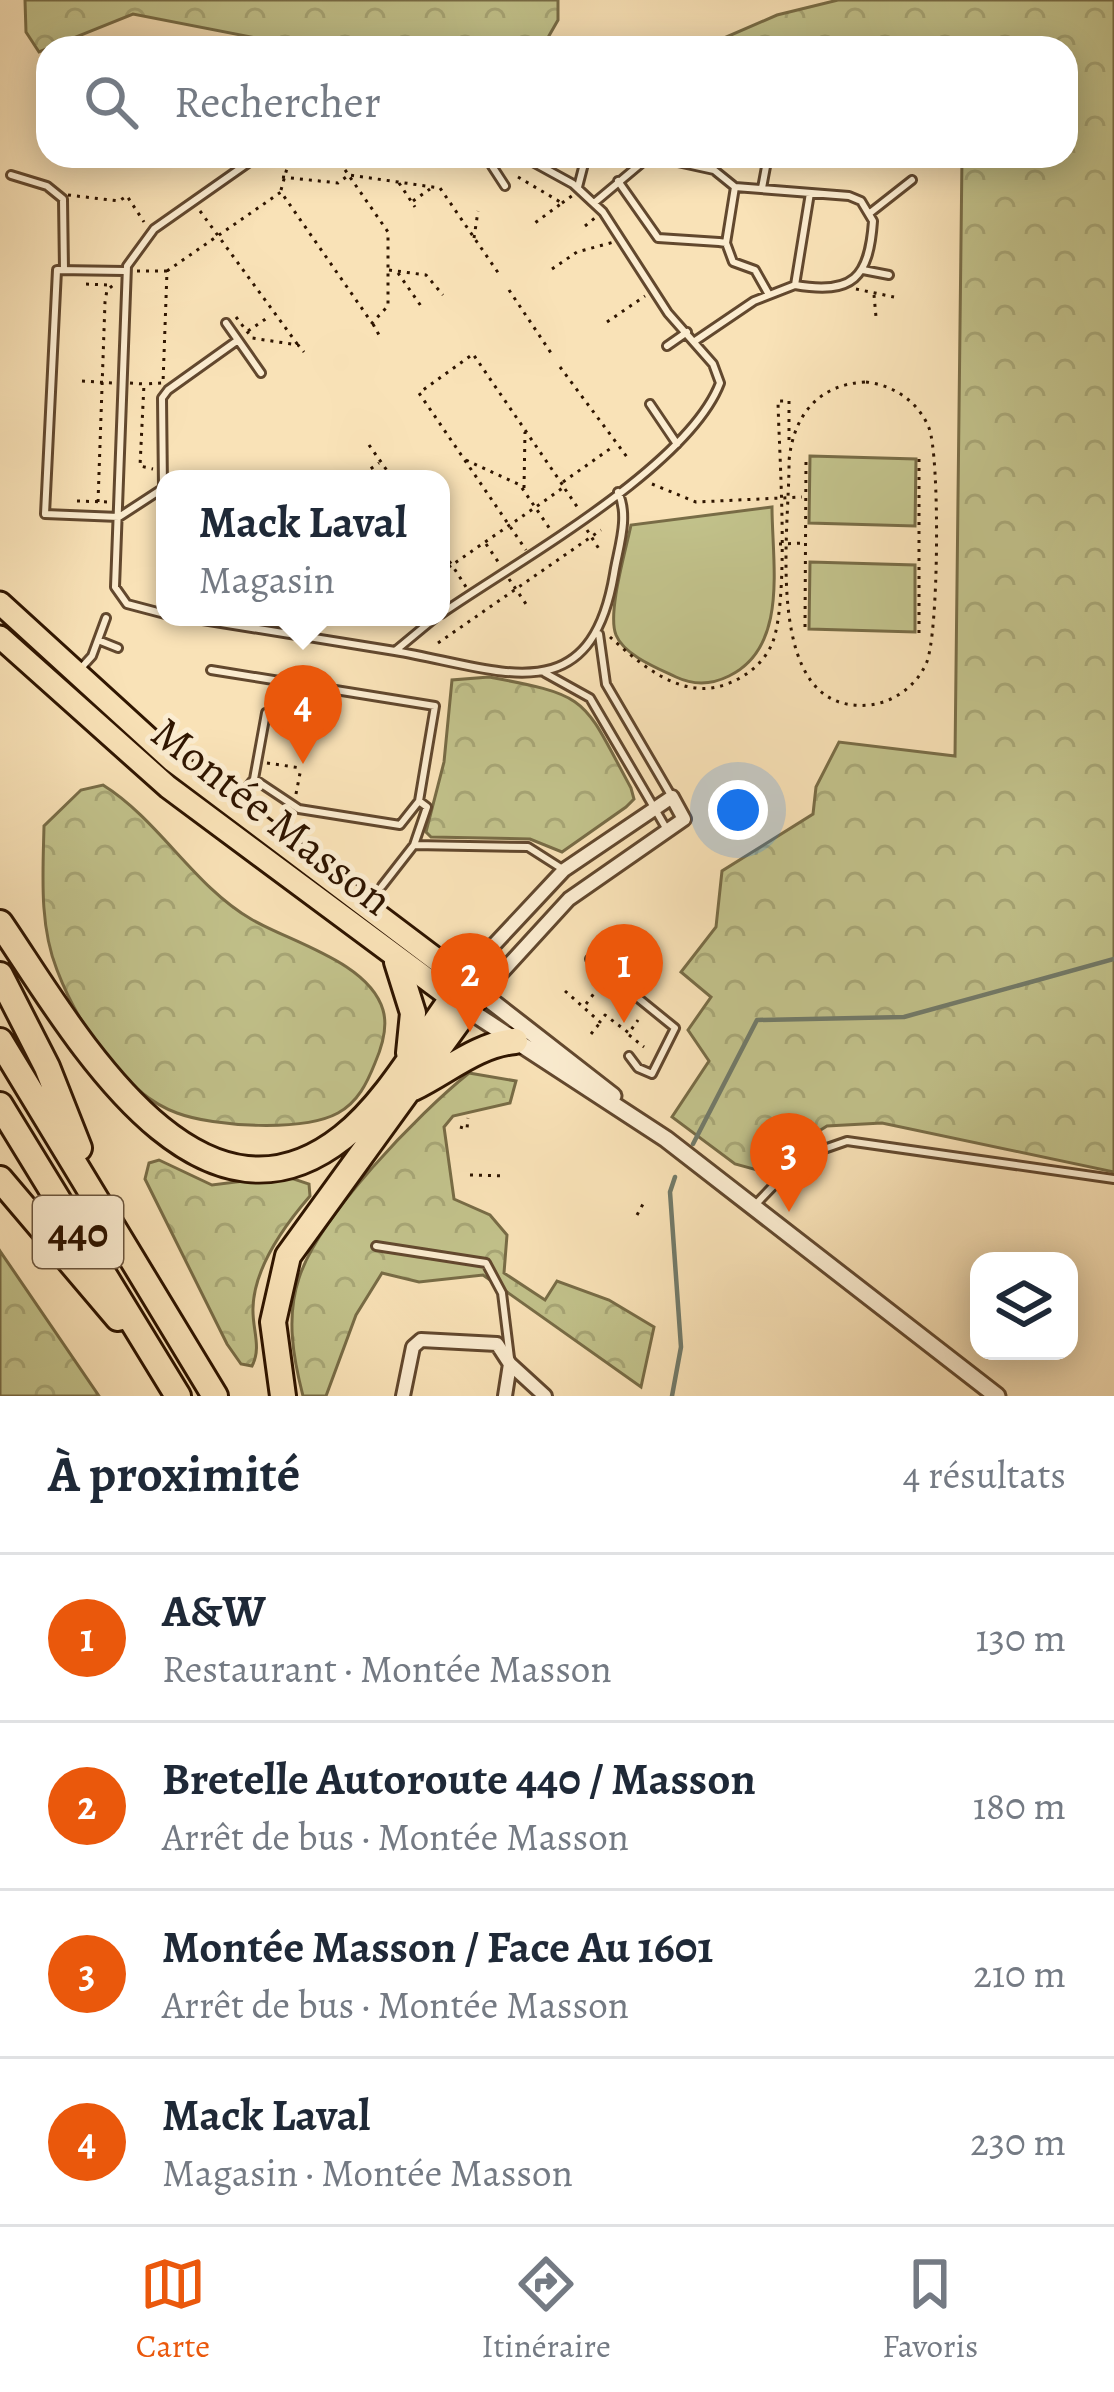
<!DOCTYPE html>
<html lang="fr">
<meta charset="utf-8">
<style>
:root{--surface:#fff;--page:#f6f6f7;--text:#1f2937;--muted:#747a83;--line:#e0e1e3;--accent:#ea580c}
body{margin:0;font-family:Alegreya,serif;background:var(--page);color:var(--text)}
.controls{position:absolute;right:36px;bottom:36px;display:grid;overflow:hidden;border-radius:24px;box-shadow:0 6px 30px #0003}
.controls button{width:108px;height:108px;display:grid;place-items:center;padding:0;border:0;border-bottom:3px solid var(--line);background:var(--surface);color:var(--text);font:60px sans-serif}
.you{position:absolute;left:738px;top:810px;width:42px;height:42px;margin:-30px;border:9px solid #fff;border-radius:50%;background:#1a73e8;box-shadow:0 0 0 18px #1a73e833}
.badge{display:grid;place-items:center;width:78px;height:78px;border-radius:50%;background:var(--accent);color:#fff;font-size:39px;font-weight:700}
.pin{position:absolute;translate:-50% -99px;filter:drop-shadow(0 3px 6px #0008)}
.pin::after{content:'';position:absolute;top:63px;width:42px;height:36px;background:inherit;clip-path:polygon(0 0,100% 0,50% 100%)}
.popup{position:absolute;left:156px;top:470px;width:294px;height:156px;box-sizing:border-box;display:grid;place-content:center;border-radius:24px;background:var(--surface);filter:drop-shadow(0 3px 9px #0005);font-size:39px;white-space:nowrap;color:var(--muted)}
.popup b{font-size:45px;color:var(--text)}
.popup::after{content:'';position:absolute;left:50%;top:100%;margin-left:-24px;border:24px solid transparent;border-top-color:var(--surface)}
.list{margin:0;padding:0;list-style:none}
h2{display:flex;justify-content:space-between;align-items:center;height:156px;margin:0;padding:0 48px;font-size:51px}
h2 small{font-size:39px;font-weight:400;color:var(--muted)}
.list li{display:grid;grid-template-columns:78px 1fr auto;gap:36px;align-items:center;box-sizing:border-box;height:168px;padding:0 48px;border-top:3px solid var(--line)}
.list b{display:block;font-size:45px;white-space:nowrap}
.list p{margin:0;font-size:39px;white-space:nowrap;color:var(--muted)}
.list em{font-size:39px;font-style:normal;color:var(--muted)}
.icon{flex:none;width:66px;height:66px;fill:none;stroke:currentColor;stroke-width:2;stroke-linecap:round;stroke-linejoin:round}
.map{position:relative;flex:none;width:1114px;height:1396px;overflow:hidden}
.search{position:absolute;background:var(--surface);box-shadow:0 6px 30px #0003;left:36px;right:36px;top:36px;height:132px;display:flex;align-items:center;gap:30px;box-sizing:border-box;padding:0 42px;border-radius:36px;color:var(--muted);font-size:45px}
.sheet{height:828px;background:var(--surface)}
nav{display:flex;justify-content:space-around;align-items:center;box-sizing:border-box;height:168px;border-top:3px solid var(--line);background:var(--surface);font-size:33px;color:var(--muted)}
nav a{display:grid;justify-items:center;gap:6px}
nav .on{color:var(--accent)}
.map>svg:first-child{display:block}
.forest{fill:url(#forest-crowns);stroke:#786c46;stroke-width:3}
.pitch{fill:#c2c28b;stroke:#786c46;stroke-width:3}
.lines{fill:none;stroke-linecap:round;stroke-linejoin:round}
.stream{stroke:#727a69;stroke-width:4.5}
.service-casing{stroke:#62482e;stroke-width:12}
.minor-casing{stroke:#62482e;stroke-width:18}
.tertiary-casing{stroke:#62482e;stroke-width:21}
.primary-casing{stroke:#2f1500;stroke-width:27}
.motorway-casing{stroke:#2f1500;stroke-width:30}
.path{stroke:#2f1500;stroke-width:3;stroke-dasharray:3 6;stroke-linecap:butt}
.service{stroke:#fbecd0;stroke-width:6}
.minor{stroke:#fbecd0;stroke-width:12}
.tertiary{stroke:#fbecd0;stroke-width:15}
.primary{stroke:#f9e2b7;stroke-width:21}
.motorway{stroke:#f9e2b7;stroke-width:24}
.labels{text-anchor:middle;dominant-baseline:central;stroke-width:10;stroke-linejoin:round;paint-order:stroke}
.shield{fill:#fbecd0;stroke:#6c563e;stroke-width:3}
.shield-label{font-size:42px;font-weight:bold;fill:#2f1500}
.street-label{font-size:45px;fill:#2f1500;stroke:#fbecd0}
</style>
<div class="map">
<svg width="1114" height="1396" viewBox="0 0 1114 1396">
<defs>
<pattern id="forest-crowns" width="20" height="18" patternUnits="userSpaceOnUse" patternTransform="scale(3)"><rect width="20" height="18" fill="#c2c28b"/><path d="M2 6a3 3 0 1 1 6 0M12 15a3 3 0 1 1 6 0" fill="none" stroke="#a7a676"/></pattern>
</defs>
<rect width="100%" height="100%" fill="#f9e2b7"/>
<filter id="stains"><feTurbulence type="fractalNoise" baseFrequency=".00167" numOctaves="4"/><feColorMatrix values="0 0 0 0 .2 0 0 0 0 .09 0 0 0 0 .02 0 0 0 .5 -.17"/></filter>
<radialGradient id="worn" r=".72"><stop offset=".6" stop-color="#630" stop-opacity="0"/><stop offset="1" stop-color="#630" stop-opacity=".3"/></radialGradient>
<path class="forest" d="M25 0H558V20L542 48H307L133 14 39 52 26 32Z
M838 0H1114V1172L882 1123 827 1126 757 1170 735 1164 672 1117 709 1061 688 1030 711 997 681 972 716 927 722 871 813 814 816 787 839 742 955 756 962 156H1066V48H701L777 15Z
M489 677C592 696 582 698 631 788L634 799 626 807 562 852 530 839 431 837 426 832 444 762 452 680Z
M103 785C159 820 194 886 251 919 290 942 369 962 383 1010 388 1027 382 1047 375 1063 367 1083 358 1102 338 1113 303 1132 214 1127 177 1113 122 1093 77 1022 57 970 39 925 43 873 44 826L81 790Z
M469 1073 516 1081 510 1103 453 1116 444 1127 454 1199 490 1215 507 1235 504 1273 545 1300 557 1281 609 1300 654 1327 641 1387 483 1275 419 1282 382 1273 356 1315 326 1396H303C293 1357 286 1317 299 1278 319 1216 418 1114 469 1073Z
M159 1160 212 1185 285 1176 309 1184 310 1196C284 1226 254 1267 253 1308 252 1329 262 1347 252 1366L241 1364 227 1344 145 1179 149 1163Z
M0 1251 99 1396H0Z"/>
<path class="pitch" d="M810 456 916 459 915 526 809 523Z
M772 507C772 563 789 647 729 676 711 685 693 685 676 677 657 668 624 655 616 635 607 613 626 550 631 525Z
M810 562 915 565V632L809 629Z"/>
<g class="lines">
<path class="stream" d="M693 1144 757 1020 904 1017 1114 959
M672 1396 681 1347 670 1192 675 1177"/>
<defs>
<path id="service" d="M495 156 492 166 505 186
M11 175 47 186 63 199 64 270
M618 181 658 238 719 242 726 243 735 187
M578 187 586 156
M762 188 768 156
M594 203 650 156 714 170 735 187 849 196 861 201 873 221C869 278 853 295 795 285L810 193
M870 213 912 180
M726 243 733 262 755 270 768 293
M863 270 889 275
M125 271 57 270 45 514 119 517 165 487
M226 323 238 340
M695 341 754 301 795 285
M667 346 687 332
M650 404 677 444
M163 488 162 398 168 390 238 340 261 373
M165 614 127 604 115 587 127 266 154 229 258 156
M441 614C516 562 688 467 720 383L713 364 668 313 603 212 573 184 522 156
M184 617 395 651 436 617
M599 634 606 684 672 797
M98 640 118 648
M395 651C500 669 590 715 614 574 618 548 630 517 618 492
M82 667 92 656 106 618
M211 670 435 706 419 801 400 825 299 809 254 779
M545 673 590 698 666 828
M234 804 254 779 266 713 300 706 303 686
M414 845 427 807 419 801
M382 886 414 845 528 847 564 870
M590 959 675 1028 652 1074 638 1068 629 1056
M755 1205 801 1157 847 1141 1114 1179
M376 1246 486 1263 502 1293 510 1358"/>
<path id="minor" d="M462 979 564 870 672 797 684 819 569 899 482 994
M403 1396 413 1347 421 1340 497 1344 510 1364 545 1396
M505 1396 510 1364"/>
<path id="tertiary" d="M482 994 613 1096
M467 1009 666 1139 997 1396"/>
<path id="primary" d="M0 603 172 760 482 994 467 1009 168 787 0 637"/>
<path id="motorway" d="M0 923C68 1022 194 1255 343 1137 386 1103 419 1044 451 1000
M397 962 413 1013 409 1053
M0 975 47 1067 79 1148
M0 1041 215 1396
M413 1088C448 1071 476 1045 515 1041
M0 1105 178 1396
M0 1179 118 1318
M283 1396 273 1322 288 1256 467 1009"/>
</defs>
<use href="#service" class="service-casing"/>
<use href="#minor" class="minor-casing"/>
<use href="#tertiary" class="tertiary-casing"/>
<use href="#primary" class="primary-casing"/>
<use href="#motorway" class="motorway-casing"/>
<path class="path" d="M282 177 338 183 349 175 440 188 499 274
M518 177 562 203 532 225
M399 183 415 207
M281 190 289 161
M68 195 119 201 127 196 144 222
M413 201 430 189
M562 203 573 195
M200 211 298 345
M585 226 596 217
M474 238 478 211
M552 269 577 252 614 242
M389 270 426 275 443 295
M137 271H167L163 383 144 384
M167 271 281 192 372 323 388 306V232L343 167 289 156
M398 273 421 306
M86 284 108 285
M856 289 894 297
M509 290 551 353
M874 295 876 317
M236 317 252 338 298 345 304 352
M607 322 645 296
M373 324 379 335
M248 331 270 316
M560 367 627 457
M82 381 113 383
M866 382C893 385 918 401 929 428 940 456 939 637 926 664 916 686 894 702 870 705 760 716 790 528 789 461 793 416 818 384 866 382Z
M130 383 144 384 140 466 153 469
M369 445 393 479
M466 460 520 485 552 532
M356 479 379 463
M563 482 614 446
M652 484 696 502 802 497
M524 488 525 432
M565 489 580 511
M77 501 108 502
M98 502 105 302 107 290 116 283
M587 530 601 552
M486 544 501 566
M779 544 804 543
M441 550V556
M444 554 452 565 485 542 488 540C514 522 539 505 564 487L473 354 419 393 526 550
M441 572 452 565 466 587
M509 579 526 604
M805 627 806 461
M919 633V455
M610 637C639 663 680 700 724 685 745 678 763 664 772 644 790 600 779 454 778 401H789V441
M438 643 601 530
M267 763 301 768
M296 794 301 768
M565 991 600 1022 605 1015 629 1033 638 1020
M586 1004 602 983
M591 1034 599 1024
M629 1035 644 1047
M460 1127 467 1129 468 1118
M470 1175 505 1176
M637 1215 643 1204"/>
<use href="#service" class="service"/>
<use href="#minor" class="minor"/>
<use href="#tertiary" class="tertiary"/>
<use href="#primary" class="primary"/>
<use href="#motorway" class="motorway"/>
</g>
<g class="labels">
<rect class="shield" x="33" y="1196" width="90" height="72" rx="9"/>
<g class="shield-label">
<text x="78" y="1232">440</text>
</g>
<g class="street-label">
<text transform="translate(272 816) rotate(38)">Montée Masson</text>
</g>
</g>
<rect width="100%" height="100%" filter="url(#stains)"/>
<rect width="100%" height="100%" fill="url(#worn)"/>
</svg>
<div class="controls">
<button><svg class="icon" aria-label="layers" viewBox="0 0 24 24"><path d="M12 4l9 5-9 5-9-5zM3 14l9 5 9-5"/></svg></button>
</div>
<div class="you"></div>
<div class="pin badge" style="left:624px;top:1023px">1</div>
<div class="pin badge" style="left:470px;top:1032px">2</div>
<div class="pin badge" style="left:789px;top:1212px">3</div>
<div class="pin badge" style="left:303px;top:764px">4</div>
<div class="popup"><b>Mack Laval</b>Magasin</div>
<div class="search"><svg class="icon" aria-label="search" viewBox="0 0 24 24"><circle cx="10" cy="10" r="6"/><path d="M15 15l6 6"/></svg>Rechercher</div>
</div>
<section class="sheet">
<h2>À proximité<small>4 résultats</small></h2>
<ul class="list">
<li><span class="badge">1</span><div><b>A&amp;W</b><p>Restaurant · Montée Masson</p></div><em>130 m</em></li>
<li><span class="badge">2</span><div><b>Bretelle Autoroute 440 / Masson</b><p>Arrêt de bus · Montée Masson</p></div><em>180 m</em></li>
<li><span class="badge">3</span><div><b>Montée Masson / Face Au 1601</b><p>Arrêt de bus · Montée Masson</p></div><em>210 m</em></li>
<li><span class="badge">4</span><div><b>Mack Laval</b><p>Magasin · Montée Masson</p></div><em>230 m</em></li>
</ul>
</section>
<nav>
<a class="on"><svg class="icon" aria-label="map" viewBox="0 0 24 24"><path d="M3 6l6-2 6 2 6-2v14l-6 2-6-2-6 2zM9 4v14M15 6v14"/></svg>Carte</a>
<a><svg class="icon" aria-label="directions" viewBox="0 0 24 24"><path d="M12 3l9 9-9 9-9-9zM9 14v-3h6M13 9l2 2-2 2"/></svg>Itinéraire</a>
<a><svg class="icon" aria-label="saved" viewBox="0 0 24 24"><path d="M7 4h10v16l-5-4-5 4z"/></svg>Favoris</a>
</nav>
